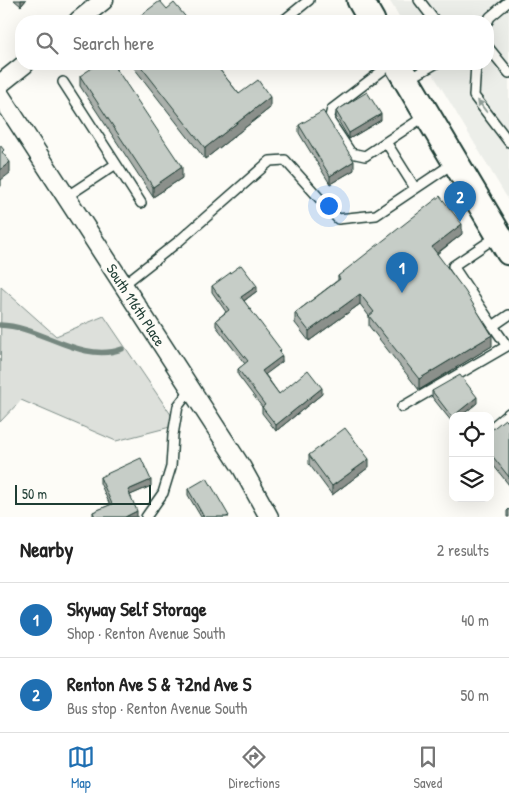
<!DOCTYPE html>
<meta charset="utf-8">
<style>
:root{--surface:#fff;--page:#f2f2f2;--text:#222;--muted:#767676;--line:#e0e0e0;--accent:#1f6fb2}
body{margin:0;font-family:"Patrick Hand",sans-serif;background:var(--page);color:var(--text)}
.controls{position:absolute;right:15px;bottom:15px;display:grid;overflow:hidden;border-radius:10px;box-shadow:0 5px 20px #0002}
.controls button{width:45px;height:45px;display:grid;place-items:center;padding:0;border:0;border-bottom:1px solid var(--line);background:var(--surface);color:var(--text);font:25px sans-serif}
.scale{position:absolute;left:15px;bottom:12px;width:136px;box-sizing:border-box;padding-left:5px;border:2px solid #1f3d34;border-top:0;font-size:14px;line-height:18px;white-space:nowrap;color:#1f3d34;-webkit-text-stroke:4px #fdfcf7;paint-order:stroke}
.you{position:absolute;left:328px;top:205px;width:18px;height:18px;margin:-12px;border:4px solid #fff;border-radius:50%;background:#1a73e8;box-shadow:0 0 0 8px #1a73e833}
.badge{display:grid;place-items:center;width:32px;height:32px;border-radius:50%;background:var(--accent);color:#fff;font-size:16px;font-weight:700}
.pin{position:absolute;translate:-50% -41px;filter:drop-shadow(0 1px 2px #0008)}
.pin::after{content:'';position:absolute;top:26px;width:18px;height:15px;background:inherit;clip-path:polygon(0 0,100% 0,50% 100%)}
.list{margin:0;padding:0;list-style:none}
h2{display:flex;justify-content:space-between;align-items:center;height:65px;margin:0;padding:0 20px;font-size:21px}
h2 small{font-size:16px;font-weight:400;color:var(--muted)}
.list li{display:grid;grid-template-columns:32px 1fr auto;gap:15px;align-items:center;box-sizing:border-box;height:75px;padding:0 20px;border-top:1px solid var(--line)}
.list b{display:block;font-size:19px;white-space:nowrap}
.list p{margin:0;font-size:16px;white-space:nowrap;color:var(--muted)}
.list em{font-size:16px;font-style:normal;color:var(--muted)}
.icon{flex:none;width:28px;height:28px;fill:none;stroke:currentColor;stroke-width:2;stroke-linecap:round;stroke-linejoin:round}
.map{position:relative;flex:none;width:509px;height:517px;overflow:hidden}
.search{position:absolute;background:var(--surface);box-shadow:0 5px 20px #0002;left:15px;right:15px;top:15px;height:55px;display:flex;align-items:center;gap:12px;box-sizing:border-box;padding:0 18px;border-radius:20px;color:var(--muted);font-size:19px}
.sheet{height:215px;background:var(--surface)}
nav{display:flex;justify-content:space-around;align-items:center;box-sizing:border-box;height:70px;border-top:1px solid var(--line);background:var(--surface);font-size:14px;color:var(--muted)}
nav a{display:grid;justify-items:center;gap:2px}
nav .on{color:var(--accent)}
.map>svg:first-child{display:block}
.built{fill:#eceee9}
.green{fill:#dde0db;stroke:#7e8e88}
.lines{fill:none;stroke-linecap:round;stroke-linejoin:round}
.stream{stroke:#75877f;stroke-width:5.5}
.service-casing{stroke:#1f3d34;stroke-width:12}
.minor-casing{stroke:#1f3d34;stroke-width:21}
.secondary-casing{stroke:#1f3d34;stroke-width:29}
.service{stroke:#fdfcf7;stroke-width:9}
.minor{stroke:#fdfcf7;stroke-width:18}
.secondary{stroke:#fdfcf7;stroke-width:25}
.wall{fill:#aab0ab;stroke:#1f3d34}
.shaded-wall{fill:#8b908b;stroke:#1f3d34}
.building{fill:#c6cdc7;stroke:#1f3d34}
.oneway{fill:#8e9c96}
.labels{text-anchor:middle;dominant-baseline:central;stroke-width:5;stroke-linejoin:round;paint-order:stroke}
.street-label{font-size:15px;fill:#1f3d34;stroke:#fdfcf7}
</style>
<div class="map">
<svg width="509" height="517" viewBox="0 0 509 517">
<rect width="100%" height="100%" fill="#fdfcf7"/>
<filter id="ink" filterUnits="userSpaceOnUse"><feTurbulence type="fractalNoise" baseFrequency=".02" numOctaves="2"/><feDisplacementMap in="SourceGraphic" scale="10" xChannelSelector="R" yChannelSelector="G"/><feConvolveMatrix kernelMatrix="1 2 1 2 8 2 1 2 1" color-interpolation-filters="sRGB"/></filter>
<g filter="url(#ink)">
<path class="built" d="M389 0H509V201L427 64H488V21H402Z"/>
<path class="green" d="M1 287 56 336 104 316 178 425 116 441 21 400 0 422Z"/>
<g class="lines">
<path class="stream" d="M0 325C41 326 81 364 122 349"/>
<defs>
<path id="service" d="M419 0 435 21
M283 21 309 0
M488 21 490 17 509 1
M488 47 509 73
M391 64 332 109 329 120 351 153 365 156 425 116
M476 64 474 96 509 142
M407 80 435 64
M63 82 116 164 66 197
M386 142 415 188
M116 164 141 203
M499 235 453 266 493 326 509 315
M123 285 179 241 270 161 285 160 338 219 376 215 455 162
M402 407 507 346 493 326
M490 429 509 413
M146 517 163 493 171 467 173 435 178 406 191 389"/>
<path id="minor" d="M78 21 104 0
M0 84 25 64
M0 95 242 468 269 517"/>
<path id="secondary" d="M360 0 372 21
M397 64 509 252"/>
</defs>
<use href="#service" class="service-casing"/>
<use href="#minor" class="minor-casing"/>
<use href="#secondary" class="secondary-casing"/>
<use href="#service" class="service"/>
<use href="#minor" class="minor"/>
<use href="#secondary" class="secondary"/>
</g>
<path class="wall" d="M14 0H26L21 6Z
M131 64H215L239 94 270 108 205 159Z
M80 76 182 178 153 197 80 86Z
M336 111 381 120 349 139 336 117Z
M299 125 354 170 330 184 299 133Z
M462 234 437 254 492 346 419 390 369 326V316L360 304 309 341 295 323V313L338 280V276Z
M212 286 257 291 244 301 281 355 282 362 265 374 279 394H322L276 431 262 413V407L238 375V369L245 364 216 326V320L226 312 212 292Z
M432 391 477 403 461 416H453L452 422 432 397Z
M509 423V485L490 461V431Z
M309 455 369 467 332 495 309 464Z
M100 477 151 486 130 495 137 517H93V512L110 505 100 483Z
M188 489 229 517H201L188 495Z
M509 509V517H507V511Z"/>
<path class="shaded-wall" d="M21 0H26L21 6Z
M270 97V108L205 159V148Z
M381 114V120L349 139V133Z
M354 161V170L330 184V176Z
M10 162V173L1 180V186L0 187V170Z
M182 167V178L153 197V187Z
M462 224V234L432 257V247Z
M257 286V291L241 303V297Z
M360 294V304L309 341V331Z
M492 335V346L419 390V379Z
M282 356V362L262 377V371Z
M322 388V394L276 431V425Z
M477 397V403L461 416H453Z
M369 459V467L332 495V486Z
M151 480V486L128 496V490Z
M137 511V517H125Z"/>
<path class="building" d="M160 1 167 9 174 3 189 21H133Z
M98 64H113L182 167 153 187 80 76Z
M139 64H215L239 94 258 80 270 97 205 148Z
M367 92 381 114 349 133 336 111Z
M323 111 354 161 330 176 299 125Z
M0 145 4 150 2 152 10 162 0 170Z
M440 196 462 224 432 247 465 291 492 335 419 379 369 316 374 312 360 294 309 331 295 313 340 279 338 276Z
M241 265 257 286 241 297 281 350 279 352 282 356 262 371 279 394 308 370 322 388 276 425 262 407 265 405 238 369 248 361 216 320 229 310 212 286Z
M460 375 477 397 452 417 432 391Z
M505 419 509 423V477L490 453V431Z
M345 428 369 459 332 486 309 455Z
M141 458 151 480 128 490 137 511 125 517H95L93 512 112 504 100 477Z
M207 478 229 516 226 517H204L188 489Z"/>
<defs><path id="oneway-solid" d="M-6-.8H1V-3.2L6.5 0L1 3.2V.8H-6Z" transform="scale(1.25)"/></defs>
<use class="oneway" href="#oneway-solid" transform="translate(482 106) rotate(-127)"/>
</g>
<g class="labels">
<g class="street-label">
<text transform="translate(136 305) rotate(57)">South 116th Place</text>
</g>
</g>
</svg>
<div class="controls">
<button><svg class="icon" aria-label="locate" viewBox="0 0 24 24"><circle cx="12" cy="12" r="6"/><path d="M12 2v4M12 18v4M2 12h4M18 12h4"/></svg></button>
<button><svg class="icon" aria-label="layers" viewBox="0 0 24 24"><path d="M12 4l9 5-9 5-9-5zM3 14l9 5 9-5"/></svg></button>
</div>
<div class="scale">50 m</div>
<div class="you"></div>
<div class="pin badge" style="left:402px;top:293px">1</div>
<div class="pin badge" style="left:460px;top:222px">2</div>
<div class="search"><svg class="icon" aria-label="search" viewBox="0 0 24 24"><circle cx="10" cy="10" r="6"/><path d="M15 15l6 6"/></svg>Search here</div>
</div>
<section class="sheet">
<h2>Nearby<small>2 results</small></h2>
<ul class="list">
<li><span class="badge">1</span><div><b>Skyway Self Storage</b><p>Shop · Renton Avenue South</p></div><em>40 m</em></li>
<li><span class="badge">2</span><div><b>Renton Ave S &amp; 72nd Ave S</b><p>Bus stop · Renton Avenue South</p></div><em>50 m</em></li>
</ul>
</section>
<nav>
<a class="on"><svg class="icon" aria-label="map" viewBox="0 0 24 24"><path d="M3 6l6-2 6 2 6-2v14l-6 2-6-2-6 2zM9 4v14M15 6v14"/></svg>Map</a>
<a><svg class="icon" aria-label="directions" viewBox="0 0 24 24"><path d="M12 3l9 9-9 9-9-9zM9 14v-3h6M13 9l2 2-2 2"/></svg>Directions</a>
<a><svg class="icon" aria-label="saved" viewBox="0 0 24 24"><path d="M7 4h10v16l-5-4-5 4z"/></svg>Saved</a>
</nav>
